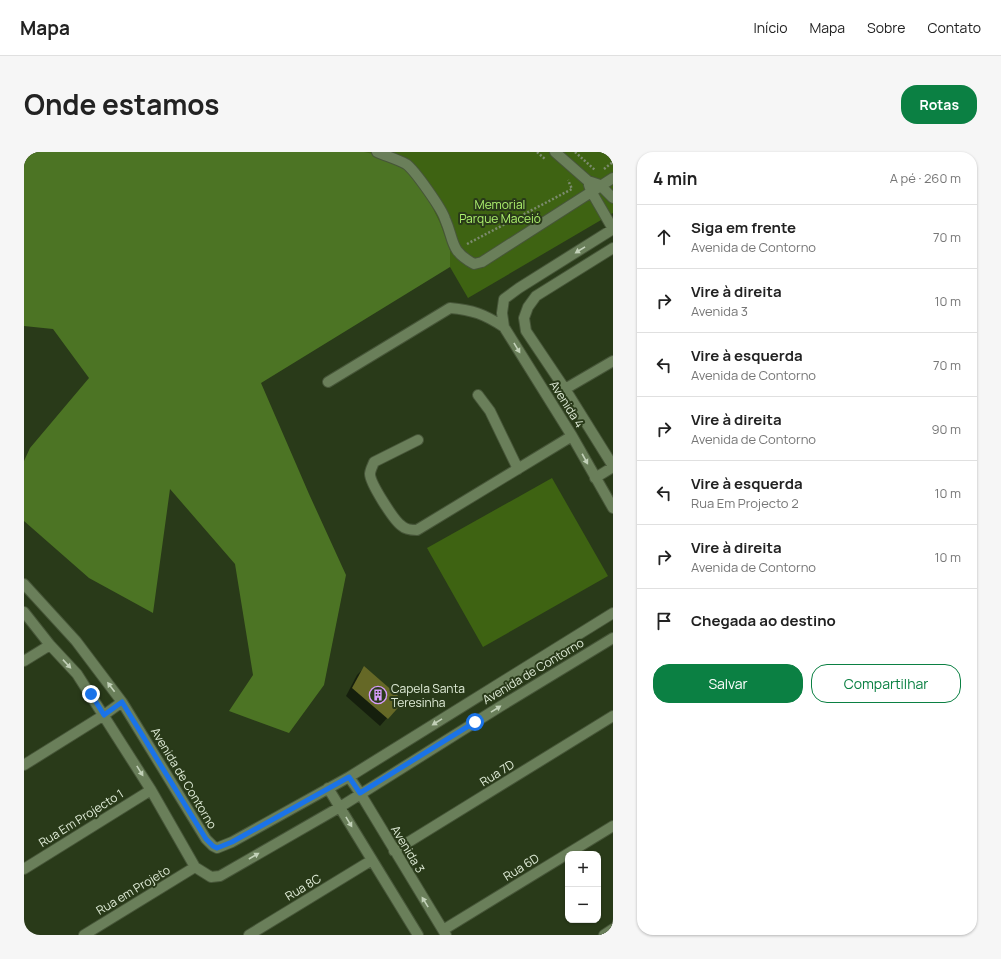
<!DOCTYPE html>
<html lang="pt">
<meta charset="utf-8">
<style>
:root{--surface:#fff;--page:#f6f6f6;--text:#222;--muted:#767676;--line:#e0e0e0;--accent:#0b8043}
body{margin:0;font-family:Manrope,sans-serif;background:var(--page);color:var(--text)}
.controls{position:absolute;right:12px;bottom:12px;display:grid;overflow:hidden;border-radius:8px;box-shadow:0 1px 3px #0004}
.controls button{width:36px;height:36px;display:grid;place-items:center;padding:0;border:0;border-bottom:1px solid var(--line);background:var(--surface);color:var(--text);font:20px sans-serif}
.stop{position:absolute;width:12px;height:12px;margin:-9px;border:3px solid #1a73e8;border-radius:50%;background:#fff}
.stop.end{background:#1a73e8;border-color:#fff;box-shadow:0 1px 4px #0008}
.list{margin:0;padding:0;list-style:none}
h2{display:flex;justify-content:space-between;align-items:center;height:52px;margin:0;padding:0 16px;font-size:17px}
h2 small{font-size:13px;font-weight:400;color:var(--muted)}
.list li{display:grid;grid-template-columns:26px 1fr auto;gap:12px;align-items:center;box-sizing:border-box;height:64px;padding:0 16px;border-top:1px solid var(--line)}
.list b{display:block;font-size:15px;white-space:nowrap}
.list p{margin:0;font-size:13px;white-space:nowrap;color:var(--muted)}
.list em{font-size:13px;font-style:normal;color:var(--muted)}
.actions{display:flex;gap:8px;padding:12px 16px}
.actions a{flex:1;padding:9px 0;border:1px solid var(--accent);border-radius:16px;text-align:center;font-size:14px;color:var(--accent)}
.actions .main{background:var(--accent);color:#fff}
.icon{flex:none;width:22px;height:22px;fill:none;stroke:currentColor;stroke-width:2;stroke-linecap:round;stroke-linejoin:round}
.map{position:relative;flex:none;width:589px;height:783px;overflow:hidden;border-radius:16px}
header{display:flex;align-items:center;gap:24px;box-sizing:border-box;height:56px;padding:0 20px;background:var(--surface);border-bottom:1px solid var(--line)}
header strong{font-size:19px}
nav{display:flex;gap:22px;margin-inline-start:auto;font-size:14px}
.intro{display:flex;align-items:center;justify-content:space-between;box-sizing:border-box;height:96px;padding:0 24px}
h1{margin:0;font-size:28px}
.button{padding:10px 18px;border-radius:16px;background:var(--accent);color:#fff;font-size:14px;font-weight:700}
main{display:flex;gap:24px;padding:0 24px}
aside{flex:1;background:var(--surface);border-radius:16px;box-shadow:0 1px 3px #0004}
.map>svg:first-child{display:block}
.green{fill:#3e6312}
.forest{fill:#4c7424}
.shadow{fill:#0007}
.building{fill:#656826}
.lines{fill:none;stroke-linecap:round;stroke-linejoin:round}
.minor-casing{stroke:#475639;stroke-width:12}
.path{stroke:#7c8b6f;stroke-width:2.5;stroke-dasharray:2 2;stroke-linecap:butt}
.minor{stroke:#6a7f5a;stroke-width:10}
.oneway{fill:#c2d1b8}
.route{stroke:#1a73e8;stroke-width:5}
.labels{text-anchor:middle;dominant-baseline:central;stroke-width:4;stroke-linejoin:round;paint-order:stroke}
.park-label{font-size:12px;fill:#adf16e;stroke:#293a19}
.street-label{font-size:12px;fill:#e0ecd8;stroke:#293a19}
.poi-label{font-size:12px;fill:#e0ecd8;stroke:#293a19;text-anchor:start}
</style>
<header>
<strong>Mapa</strong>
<nav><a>Início</a><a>Mapa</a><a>Sobre</a><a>Contato</a></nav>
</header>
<div class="intro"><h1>Onde estamos</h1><a class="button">Rotas</a></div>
<main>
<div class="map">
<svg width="589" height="783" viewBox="0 0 589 783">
<rect width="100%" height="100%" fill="#293a19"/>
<path class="green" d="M338 0H589V61L444 146 426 115V98Z
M528 326 584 424 459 495 403 396Z"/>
<path class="forest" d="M0 0H340L368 6 395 28 416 71 426 98V115L237 231 285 342 322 423 300 533 265 581 205 559 229 523 211 412 146 337 129 461 65 426 0 369V309L6 296 65 226 29 177 0 174Z"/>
<path class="shadow" d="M340 516 378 549 356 574 322 544 333 523Z"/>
<path class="building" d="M340 514 380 549 364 567 328 536Z"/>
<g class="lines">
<defs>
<path id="minor" d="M353 0C362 4 373 7 382 12 390 17 418 57 421 67 431 90 425 98 450 112L458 110 589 26
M531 0 564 29 576 33 589 46
M565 33 567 39 589 77
M589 77 495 136 480 147 478 161 480 175 548 284 589 356
M589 96 512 144 504 155 500 166 502 179 541 237 589 314
M304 230 426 156C449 158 460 162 480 175
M541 237 589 209
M454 243 466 259 494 317
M394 288 350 310C349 313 346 318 346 322 346 331 370 369 378 374 381 377 388 378 393 378L548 284
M571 326 589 315
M0 432 52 489 98 550 182 687 189 694 193 696 208 690 325 625 589 461
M0 460 26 493 53 522 127 638 171 715 187 725 196 724 316 655 477 554 589 486
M0 509 26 493
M0 613 80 563 98 550
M325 625 336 641 422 783
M304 636 394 783
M370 699 589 564
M0 717 127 638
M419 778 589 674
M60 783 171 715
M225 783 348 708
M580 783 589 777"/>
</defs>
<use href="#minor" class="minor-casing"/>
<path class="path" d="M513 0 521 7
M551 0 571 18
M580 17 589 10
M443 92 548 37 544 28"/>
<use href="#minor" class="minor"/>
</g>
<defs><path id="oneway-solid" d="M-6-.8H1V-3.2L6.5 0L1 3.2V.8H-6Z"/></defs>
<g class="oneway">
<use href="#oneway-solid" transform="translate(556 98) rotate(148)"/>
<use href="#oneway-solid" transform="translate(493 196) rotate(59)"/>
<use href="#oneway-solid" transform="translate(561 307) rotate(61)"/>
<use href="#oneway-solid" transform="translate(43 512) rotate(47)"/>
<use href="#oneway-solid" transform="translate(87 535) rotate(-127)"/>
<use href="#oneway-solid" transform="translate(472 557) rotate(-32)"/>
<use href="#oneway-solid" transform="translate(413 570) rotate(148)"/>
<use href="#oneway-solid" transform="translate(116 619) rotate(58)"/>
<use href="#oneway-solid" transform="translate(325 670) rotate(59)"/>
<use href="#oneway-solid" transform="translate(230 704) rotate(-30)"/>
<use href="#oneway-solid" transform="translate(401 750) rotate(-122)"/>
</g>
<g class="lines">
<path class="route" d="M67 542 80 563 98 550 182 687 189 694 193 696 208 690 325 625 336 641 451 570"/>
</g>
<defs>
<symbol id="building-ring" viewBox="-11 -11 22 22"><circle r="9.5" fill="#293a19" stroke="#d69bfa" stroke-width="1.5"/><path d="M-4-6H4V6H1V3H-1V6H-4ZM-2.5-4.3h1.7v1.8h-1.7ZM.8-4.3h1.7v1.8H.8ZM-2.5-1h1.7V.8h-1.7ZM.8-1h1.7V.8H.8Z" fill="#d69bfa"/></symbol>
</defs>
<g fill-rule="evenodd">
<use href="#building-ring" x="344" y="533" width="20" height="20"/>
</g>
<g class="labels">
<g class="park-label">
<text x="476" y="52">Memorial<tspan x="476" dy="14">Parque Maceió</tspan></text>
</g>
<g class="street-label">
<text transform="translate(543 252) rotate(58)">Avenida 4</text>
<text transform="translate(509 519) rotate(-31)">Avenida de Contorno</text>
<text transform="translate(473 621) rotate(-32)">Rua 7D</text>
<text transform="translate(160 626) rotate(59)">Avenida de Contorno</text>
<text transform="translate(57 666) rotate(-32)">Rua Em Projecto 1</text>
<text transform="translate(384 697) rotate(59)">Avenida 3</text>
<text transform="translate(497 715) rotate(-32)">Rua 6D</text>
<text transform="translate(279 735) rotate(-31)">Rua 8C</text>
<text transform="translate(109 738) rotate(-31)">Rua em Projeto</text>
</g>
<g class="poi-label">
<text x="367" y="536">Capela Santa<tspan x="367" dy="14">Teresinha</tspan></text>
</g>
</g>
</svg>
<div class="controls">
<button>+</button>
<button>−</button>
</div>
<div class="stop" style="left:451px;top:570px"></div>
<div class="stop end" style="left:67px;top:542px"></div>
</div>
<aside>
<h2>4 min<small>A pé · 260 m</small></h2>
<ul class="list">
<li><svg class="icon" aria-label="ahead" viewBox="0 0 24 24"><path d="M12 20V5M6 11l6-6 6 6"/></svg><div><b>Siga em frente</b><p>Avenida de Contorno</p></div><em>70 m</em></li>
<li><svg class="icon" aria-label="right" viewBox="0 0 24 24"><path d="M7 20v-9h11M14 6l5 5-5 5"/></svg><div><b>Vire à direita</b><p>Avenida 3</p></div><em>10 m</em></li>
<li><svg class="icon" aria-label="left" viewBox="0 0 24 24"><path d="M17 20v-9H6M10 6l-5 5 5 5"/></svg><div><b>Vire à esquerda</b><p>Avenida de Contorno</p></div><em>70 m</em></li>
<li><svg class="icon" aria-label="right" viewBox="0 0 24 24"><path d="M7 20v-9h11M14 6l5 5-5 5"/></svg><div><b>Vire à direita</b><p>Avenida de Contorno</p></div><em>90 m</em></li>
<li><svg class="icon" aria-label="left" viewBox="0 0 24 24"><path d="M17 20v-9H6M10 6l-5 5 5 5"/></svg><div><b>Vire à esquerda</b><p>Rua Em Projecto 2</p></div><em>10 m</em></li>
<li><svg class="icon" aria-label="right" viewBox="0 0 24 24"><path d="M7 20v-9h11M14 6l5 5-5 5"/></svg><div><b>Vire à direita</b><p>Avenida de Contorno</p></div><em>10 m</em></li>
<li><svg class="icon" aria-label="arrive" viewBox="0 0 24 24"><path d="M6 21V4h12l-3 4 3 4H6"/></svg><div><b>Chegada ao destino</b></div></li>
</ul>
<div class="actions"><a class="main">Salvar</a><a>Compartilhar</a></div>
</aside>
</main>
